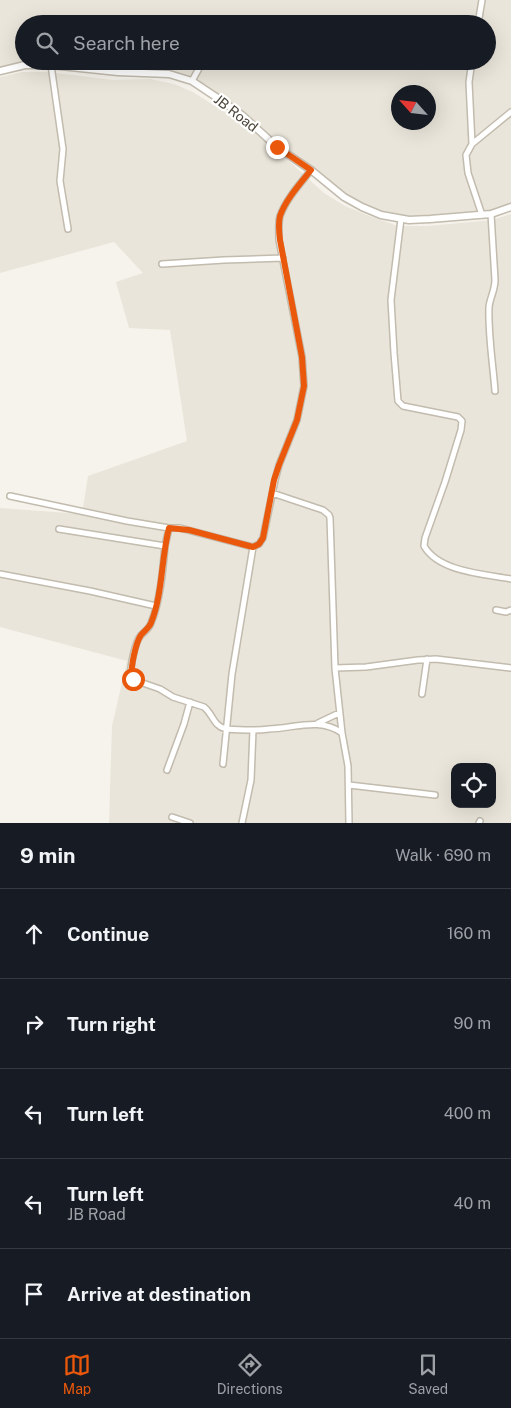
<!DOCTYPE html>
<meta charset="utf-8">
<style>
:root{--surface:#171b24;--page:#20242c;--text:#f1f3f6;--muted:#9ea1a6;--line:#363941;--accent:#ea580c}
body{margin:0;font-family:"Public Sans",sans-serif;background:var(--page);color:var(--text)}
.controls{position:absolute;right:15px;bottom:15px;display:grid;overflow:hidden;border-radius:10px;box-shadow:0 5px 20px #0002}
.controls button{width:45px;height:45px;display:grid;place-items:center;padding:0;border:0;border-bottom:1px solid var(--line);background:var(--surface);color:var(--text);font:25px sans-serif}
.compass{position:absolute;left:391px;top:85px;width:45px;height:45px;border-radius:50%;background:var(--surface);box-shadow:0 5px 20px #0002;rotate:297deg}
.stop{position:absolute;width:15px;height:15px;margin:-11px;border:4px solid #ea580c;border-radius:50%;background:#fff}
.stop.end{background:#ea580c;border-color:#fff;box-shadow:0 1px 5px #0008}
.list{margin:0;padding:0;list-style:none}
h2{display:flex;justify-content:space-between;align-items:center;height:65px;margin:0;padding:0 20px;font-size:21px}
h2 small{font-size:16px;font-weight:400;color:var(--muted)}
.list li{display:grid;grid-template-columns:32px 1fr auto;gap:15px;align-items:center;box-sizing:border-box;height:90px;padding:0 20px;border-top:1px solid var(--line)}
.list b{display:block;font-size:19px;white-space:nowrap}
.list p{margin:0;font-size:16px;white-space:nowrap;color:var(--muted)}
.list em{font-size:16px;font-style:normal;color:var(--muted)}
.icon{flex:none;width:28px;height:28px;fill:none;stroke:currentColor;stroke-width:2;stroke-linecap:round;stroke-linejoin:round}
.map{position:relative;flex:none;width:511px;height:823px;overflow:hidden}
.search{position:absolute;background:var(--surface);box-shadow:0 5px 20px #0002;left:15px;right:15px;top:15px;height:55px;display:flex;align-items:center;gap:12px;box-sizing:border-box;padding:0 18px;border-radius:28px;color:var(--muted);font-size:19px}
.sheet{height:515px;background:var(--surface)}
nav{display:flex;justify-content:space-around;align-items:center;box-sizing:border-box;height:70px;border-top:1px solid var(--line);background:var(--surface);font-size:14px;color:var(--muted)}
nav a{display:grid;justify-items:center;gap:2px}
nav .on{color:var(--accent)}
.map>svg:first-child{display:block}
.residential{fill:#eae5da;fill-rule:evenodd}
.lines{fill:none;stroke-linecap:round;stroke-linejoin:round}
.minor-casing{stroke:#c2bbae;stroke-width:8}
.tertiary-casing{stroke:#c2bbae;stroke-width:9}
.minor{stroke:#fff;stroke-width:5}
.tertiary{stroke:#fff;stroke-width:6}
.route{stroke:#ea580c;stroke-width:6}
.labels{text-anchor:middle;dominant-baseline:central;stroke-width:4.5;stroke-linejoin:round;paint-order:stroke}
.street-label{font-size:14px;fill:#4b4439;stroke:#fff}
</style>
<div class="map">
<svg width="511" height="823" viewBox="0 0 511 823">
<rect width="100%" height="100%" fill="#f6f3ec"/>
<path class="residential" d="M0 0H511V203L489 211 408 218 374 211 352 200 197 86 162 73 48 64 0 70ZM24 24H487V61H24ZM398 92H428V122H398Z
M22 72H48L113 80 150 79 174 84 193 92 207 101 245 125 281 154 324 193 345 206 372 217 398 226H428L492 220 511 214V823H109L112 726 127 661 0 627V508L82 514 88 476 187 441 170 330 129 328 116 282 143 273 114 242 0 273V77ZM455 767H492V804H455Z"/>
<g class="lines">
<defs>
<path id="minor" d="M478 24 482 0
M472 61 469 82 472 144
M51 65 63 149 60 181 68 229
M192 81 203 61
M491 214 495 280C495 290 490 298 489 307 488 335 493 364 495 391
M482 215 468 173 466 155 472 144 511 112
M401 219 391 300 394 353 398 401 403 406 458 417 462 421 461 430 445 482 425 538 424 546C439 572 484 574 511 579
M162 264 224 260 283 258
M272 493 323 510 329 515 330 518 335 668 342 733
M10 496 127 521 169 528
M59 529 165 546 169 528H180L253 547 232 674 223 764
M165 546C163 569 160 602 151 623 149 629 145 631 141 635 135 642 130 667 131 676L137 681 160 689 173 697 204 707C213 714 213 726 226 729 240 730 255 731 269 729 295 728 320 717 342 733L348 766 349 823
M253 547 259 544 263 538 275 480 279 465 297 420 304 386 302 357 279 240C279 232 278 224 280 216 286 199 300 184 311 170
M0 574 90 591 156 606
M496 610 506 612 511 610
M335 668 366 667 418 660 436 659 511 668
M422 694 427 659
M318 723 339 713
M167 770 184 724 190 702
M349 785 435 795
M172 817 190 823
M242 823 251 780 253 730
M479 823 480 821"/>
<path id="tertiary" d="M0 71 25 65H51L118 72 169 74 192 81 219 99 243 116 277 147 311 170 344 197 362 207 381 215 409 220 430 219 491 214 511 207"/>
</defs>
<use href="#minor" class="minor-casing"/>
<use href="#tertiary" class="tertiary-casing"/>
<use href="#minor" class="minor"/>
<use href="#tertiary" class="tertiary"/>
</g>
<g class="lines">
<path class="route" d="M133 679C129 671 136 642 141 635 145 630 149 628 151 623 163 593 161 559 169 528L189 530 253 547 259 544 263 538 274 480 279 465 297 420 304 386 302 357 280 240C279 232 278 224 280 216 286 199 300 184 311 170L277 147"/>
</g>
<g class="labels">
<g class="street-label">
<text transform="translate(236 113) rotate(38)">JB Road</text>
</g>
</g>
</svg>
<div class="controls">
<button><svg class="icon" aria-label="locate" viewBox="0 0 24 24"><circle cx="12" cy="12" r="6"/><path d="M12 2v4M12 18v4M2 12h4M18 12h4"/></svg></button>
</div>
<svg class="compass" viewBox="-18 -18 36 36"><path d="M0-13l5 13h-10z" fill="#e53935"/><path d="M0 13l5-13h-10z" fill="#9ea1a6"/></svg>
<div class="stop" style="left:133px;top:679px"></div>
<div class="stop end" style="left:277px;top:147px"></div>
<div class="search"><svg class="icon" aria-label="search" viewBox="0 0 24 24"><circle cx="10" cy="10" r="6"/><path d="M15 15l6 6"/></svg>Search here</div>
</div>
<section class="sheet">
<h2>9 min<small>Walk · 690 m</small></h2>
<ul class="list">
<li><svg class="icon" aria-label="ahead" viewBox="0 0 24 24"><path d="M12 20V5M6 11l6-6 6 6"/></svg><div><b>Continue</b></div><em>160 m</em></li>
<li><svg class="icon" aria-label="right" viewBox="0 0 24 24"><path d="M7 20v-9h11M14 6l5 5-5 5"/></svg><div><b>Turn right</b></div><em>90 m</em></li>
<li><svg class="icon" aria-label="left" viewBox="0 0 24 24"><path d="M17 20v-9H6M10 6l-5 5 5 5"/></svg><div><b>Turn left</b></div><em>400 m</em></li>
<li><svg class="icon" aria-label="left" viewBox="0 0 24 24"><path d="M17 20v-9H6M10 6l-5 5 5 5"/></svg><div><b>Turn left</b><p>JB Road</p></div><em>40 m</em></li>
<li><svg class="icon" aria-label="arrive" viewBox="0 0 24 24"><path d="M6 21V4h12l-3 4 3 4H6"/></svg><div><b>Arrive at destination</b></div></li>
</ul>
</section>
<nav>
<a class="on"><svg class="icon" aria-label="map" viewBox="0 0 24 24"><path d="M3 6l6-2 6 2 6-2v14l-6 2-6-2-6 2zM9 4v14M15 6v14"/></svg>Map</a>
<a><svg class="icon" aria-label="directions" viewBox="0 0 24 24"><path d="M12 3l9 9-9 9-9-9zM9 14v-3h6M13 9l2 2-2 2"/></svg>Directions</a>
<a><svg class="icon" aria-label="saved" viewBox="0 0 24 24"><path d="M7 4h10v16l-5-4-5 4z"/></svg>Saved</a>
</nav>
